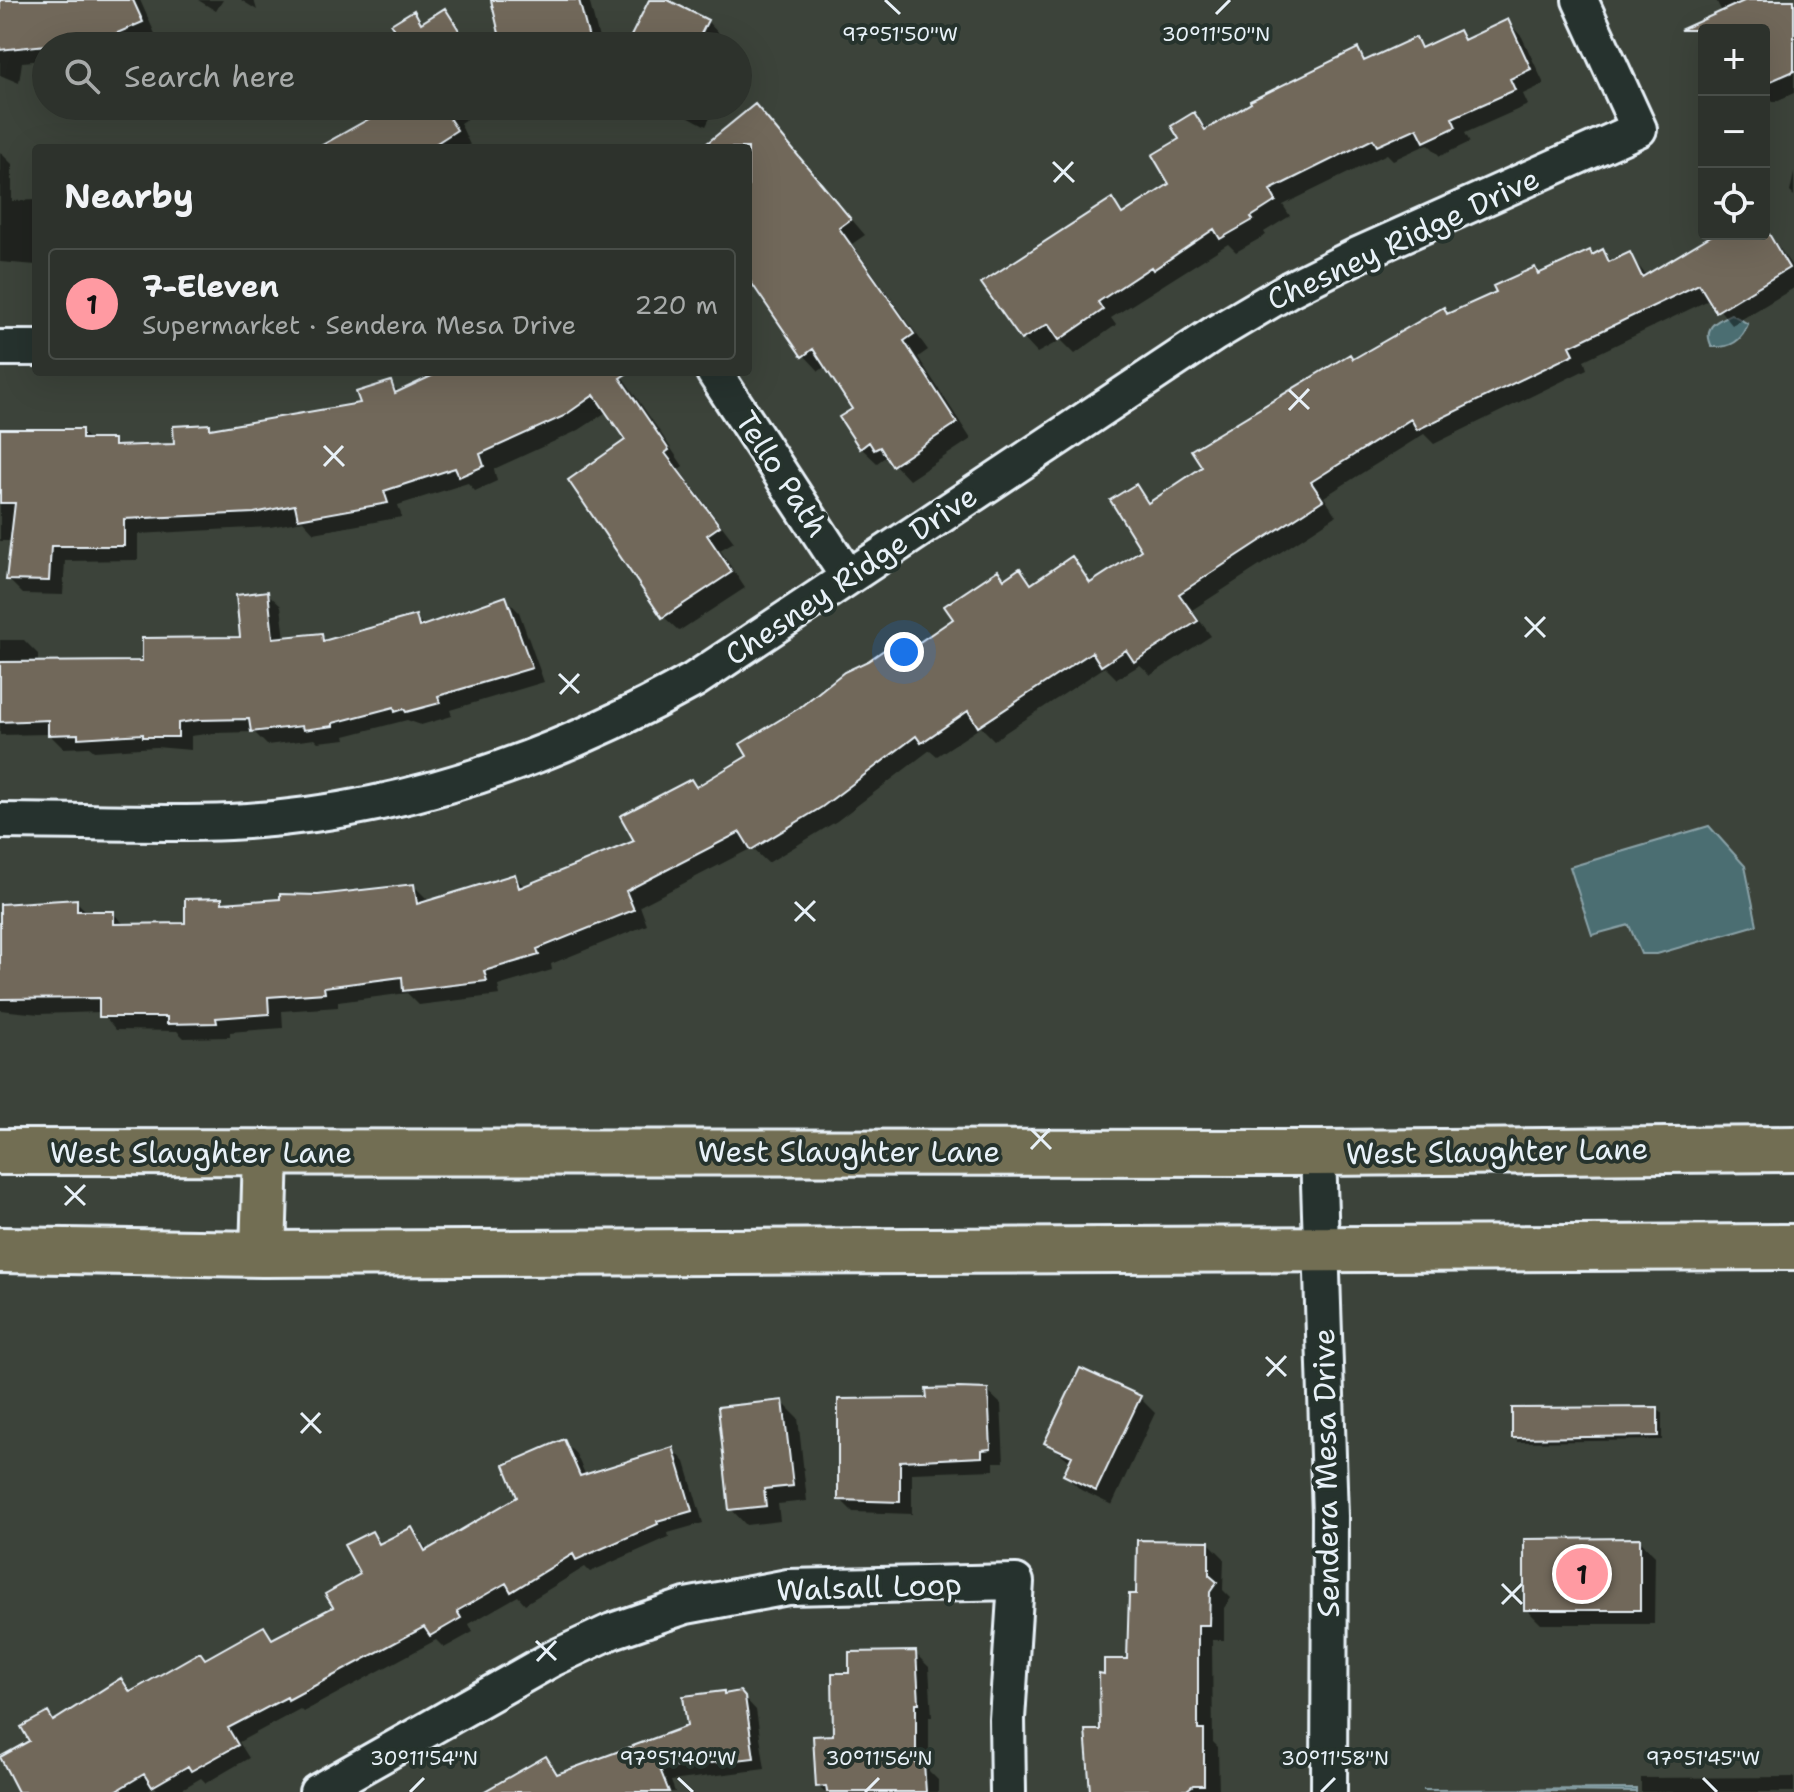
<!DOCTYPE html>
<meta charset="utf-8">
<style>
:root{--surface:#2d322c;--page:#353a34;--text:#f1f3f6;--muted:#a7aaa9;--line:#484d48;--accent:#ff9aa2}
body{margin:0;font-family:"Shantell Sans",sans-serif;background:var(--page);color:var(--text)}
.controls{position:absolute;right:24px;top:24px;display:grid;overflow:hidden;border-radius:8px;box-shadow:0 8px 32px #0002}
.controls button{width:72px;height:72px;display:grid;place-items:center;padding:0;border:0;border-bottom:2px solid var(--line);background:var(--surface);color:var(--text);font:40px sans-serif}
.you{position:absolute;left:904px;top:652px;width:28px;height:28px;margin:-20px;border:6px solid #fff;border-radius:50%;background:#1a73e8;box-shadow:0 0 0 12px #1a73e833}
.badge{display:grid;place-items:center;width:52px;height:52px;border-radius:50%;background:var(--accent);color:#111;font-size:26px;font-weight:700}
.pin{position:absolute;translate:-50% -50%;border:4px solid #fff;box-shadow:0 2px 8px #0006}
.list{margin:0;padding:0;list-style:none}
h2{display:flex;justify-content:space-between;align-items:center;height:104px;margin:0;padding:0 32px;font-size:34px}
h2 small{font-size:26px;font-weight:400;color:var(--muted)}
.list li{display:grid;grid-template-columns:52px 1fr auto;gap:24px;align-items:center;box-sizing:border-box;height:112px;margin:0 16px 16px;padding:0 16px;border:2px solid var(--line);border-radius:8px}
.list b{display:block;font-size:30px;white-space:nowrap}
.list p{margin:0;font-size:26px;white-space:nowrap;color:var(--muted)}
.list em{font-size:26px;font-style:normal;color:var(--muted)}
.icon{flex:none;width:44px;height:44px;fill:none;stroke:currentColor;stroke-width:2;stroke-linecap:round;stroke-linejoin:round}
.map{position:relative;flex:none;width:1794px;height:1792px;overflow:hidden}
.search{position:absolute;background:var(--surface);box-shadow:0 8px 32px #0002;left:32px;top:32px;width:720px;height:88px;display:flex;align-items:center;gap:20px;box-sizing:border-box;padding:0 28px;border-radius:44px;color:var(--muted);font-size:30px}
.panel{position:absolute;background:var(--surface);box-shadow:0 8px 32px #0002;left:32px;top:144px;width:720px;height:232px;border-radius:8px}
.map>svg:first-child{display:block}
.water{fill:#4b6e72;stroke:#8aa2a8;stroke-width:2}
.shadow{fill:#0007}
.building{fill:#71675a;stroke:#e8f1f8;stroke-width:2}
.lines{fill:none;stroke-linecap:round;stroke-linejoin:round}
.minor-casing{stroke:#e8f1f8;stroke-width:40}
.primary-casing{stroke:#e8f1f8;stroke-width:50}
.minor{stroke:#26332d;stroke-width:34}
.primary{stroke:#726e52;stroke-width:44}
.ticks{fill:none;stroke:#e8f1f8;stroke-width:3}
.labels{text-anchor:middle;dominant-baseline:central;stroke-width:8;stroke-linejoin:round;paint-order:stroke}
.street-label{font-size:30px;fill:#e8f1f8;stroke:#26332d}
.ticks-label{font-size:20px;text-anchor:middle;fill:#e8f1f8;stroke:#26332d;stroke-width:8;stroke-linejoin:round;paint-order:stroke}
</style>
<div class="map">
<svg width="1794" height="1792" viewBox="0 0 1794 1792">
<rect width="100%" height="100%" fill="#3c433a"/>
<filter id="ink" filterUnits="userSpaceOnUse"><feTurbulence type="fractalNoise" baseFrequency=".0125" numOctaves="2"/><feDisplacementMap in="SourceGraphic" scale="16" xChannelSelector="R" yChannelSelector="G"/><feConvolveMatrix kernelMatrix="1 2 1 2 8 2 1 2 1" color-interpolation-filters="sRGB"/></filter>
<g filter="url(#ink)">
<path class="water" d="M1731 314 1748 324C1742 341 1731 348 1712 347 1702 327 1716 321 1731 314Z
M1709 826 1745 866 1757 925 1657 954H1641L1629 925 1592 935 1570 867Z
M1636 1789V1792L1423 1790Z"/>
<path class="shadow" d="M0 0H140L156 36 133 46H46V60L22 62 19 83 0 75Z
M198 0H223L216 11Z
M241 0H254L257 10Z
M493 0H589L601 46H505Z
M651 0H664L707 21 722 37 718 45 721 46H628Z
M1716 0H1794V93L1774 102 1764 92V30H1731Z
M444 10 472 46H388L401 37 413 13 424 23Z
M1508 22 1522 37 1544 84 1523 94 1528 105 1465 133 1470 142 1440 156 1428 144 1393 160 1387 154 1283 205 1290 216 1264 232 1266 235 1236 252 1228 244 1111 318 1116 325 1075 354 1061 340 1037 353 1023 338 1112 201 1125 214 1171 184 1181 140 1194 115 1209 130 1357 51 1368 62 1416 40 1425 49 1459 33 1467 41Z
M396 106H487L460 123 470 145 465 148H343Z
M669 106H716L706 126Z
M755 106 865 235 852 244 928 350 918 357 971 439 909 480 893 463 884 458 877 463 861 448 855 410 826 366 819 371 804 355 748 281V148H704Z
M0 152 12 164V201L36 200V265L0 262Z
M1794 173V196L1790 192Z
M1764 226 1794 269V288L1732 325 1711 299 1584 360 1587 369 1434 444 1424 434 1324 497 1336 516 1192 610 1211 636 1151 675 1140 665 1117 679 1105 667 994 740 981 727 937 756 930 750 837 821 768 863 752 848 640 906 647 925 551 964 552 970 498 986 500 995 419 1005 407 993 338 1002V1007L282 1011 283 1028 230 1032V1037L184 1038 177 1031 116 1030 101 1012 39 1014 0 1010V902L76 901 88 913H113L126 926 187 925 221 900 226 905 414 886 430 902 515 877 525 887 637 842 691 781 698 788 750 757 800 709 844 675 897 644 906 653 1020 571 1034 584 1072 559 1093 584 1144 550 1135 487 1151 503 1354 361 1443 309 1449 315 1499 293 1535 270 1540 275 1603 252 1613 262 1629 255 1647 276 1725 234H1764Z
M442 372H619L683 466 679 469 734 542 720 550 745 588 679 631 664 617 628 440 608 411 579 430 494 469 497 481 475 491 468 483 398 505 402 517 314 533 303 521 270 527 138 534V560L65 561 63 595 23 594 8 579 13 541H0V430L81 431 91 441H113L120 448 176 446 209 426 213 430 363 404 390 383 400 393Z
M267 593 281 606 285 639 321 635 328 641 415 618 425 627 506 599 519 612 544 682 450 710 452 716 421 725 407 720 345 736 346 739 318 742 315 739 267 745 254 732 214 733 191 736V750L156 747 94 751 89 747 63 748 49 734 0 735V640H24L38 654V663H144L242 639Z
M987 1391 1001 1404 1004 1462H994V1470L912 1473V1514L853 1512 840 1499Z
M1140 1398 1155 1413 1112 1505 1081 1490 1065 1475 1071 1462 1047 1442Z
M782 1402 798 1418 807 1501 778 1504 780 1521 746 1525 731 1509Z
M1657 1409 1662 1413V1440L1518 1442 1514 1437Z
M563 1441 576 1454 586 1476 673 1449 685 1462 703 1523 668 1533 669 1537 590 1572 585 1567 525 1604 518 1596 469 1624 473 1632 444 1648 436 1640 303 1712 300 1709 239 1742 249 1758 206 1783 201 1778 177 1792H159L155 1787 147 1792H20L31 1742 47 1714 55 1722 121 1681 133 1693 206 1660 263 1628 275 1640 336 1607 363 1575 371 1533 383 1545 411 1529 429 1551 520 1498Z
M1639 1540 1655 1556 1654 1624H1541L1526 1609Z
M1209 1543 1224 1558 1223 1590 1231 1598 1224 1608V1640H1212L1213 1742 1218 1747 1219 1792H1089L1088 1732H1102L1129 1661 1138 1596Z
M915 1653 929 1667 932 1717H929V1771L938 1780V1792H824L818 1786 851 1675Z
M723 1693H740L756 1710 765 1769 671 1781 675 1792H492L546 1758 560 1775 689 1727Z
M1794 1777V1792H1641V1778Z"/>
<path class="building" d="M0 0H133L143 22 87 46H76L74 42 0 50Z
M491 0H579L591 46H502Z
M649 0H668L708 20 695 46H626Z
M1746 0H1794V71L1764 84V30H1680Z
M445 8 469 46H384L399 37 391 24 414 10 421 23Z
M1508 19 1531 69 1510 79 1515 90 1452 118 1456 127 1424 142 1417 128 1377 146 1373 139 1270 190 1276 201 1251 217 1253 220 1220 239 1214 229 1153 270 1151 267 1098 302 1103 310 1059 340 1048 324 1021 340 981 283 1112 198 1122 214 1169 184 1152 155 1179 139 1171 126 1194 112 1205 130 1251 103 1250 101 1358 48 1364 61 1416 37 1421 48 1459 30 1464 40Z
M755 104 851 219 839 228 914 334 904 341 957 423 892 466 880 447 874 450 869 442 860 449 839 417 852 409 830 375 813 349 802 357 748 278V148H701Z
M392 106H441L457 130 429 148H317Z
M1714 234H1769L1789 268 1716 312 1699 284 1570 346 1574 354 1417 430 1411 419 1311 482 1323 500 1179 594 1198 621 1134 662 1126 650 1101 666 1092 652 978 727 968 711 921 743 916 736 822 807 751 850 740 832 626 891 634 910 537 949 539 955 484 971 487 981 403 991 402 977 324 987 325 993 268 997 269 1014 216 1018 217 1023 167 1024V1017H99V998L0 999V904L77 899V911H114V924L185 923V899L222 898V903L280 899V894L318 895 414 884 417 904 515 874 519 888 634 841 620 816 691 779 696 787 747 756 740 744 799 708 844 672 868 661 897 641 905 652 953 619 944 606 998 570 1004 579 1020 568 1031 584 1072 556 1090 583 1141 550 1110 500 1136 484 1148 503 1202 467 1191 450 1350 354 1353 359 1444 307 1447 314 1496 292 1493 286 1535 267 1538 274 1590 250 1592 255 1603 249 1609 262 1630 252 1642 277Z
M440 372H629L620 378 669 450 665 453 720 526 707 535 732 572 662 618 568 480 625 440 594 395 564 416 480 454 484 466 459 477 455 468 384 491 388 503 298 519 295 505 254 513 124 519V546H51L49 581 6 580 15 503H0V429H82V439H114V446L174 444 173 426 210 424V429L360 403 356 392 391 381 395 393Z
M268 591 273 638 322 633 323 641 416 615 419 627 506 596 532 668 438 696 440 703 406 712 404 709 395 712 394 707 333 723V726L303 730 302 726 251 732 249 719 199 720 178 723V737H143V734L78 738V734L48 735V720L0 722V662L142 661V638L240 637 236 595Z
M1080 1368 1141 1396 1096 1491 1063 1475 1072 1456 1044 1443Z
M958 1388 988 1389 991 1449 982 1450V1457L900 1461V1502L838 1500V1399L927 1398 926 1389Z
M783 1400 793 1486 764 1489 766 1506 729 1510 718 1407Z
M1658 1407V1436L1512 1438V1408Z
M564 1439 580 1476 673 1447 692 1511 657 1521 658 1524 576 1560 573 1554 511 1592 506 1583 457 1611 461 1618 430 1636 424 1627 288 1700 287 1697 228 1728 238 1745 191 1771 188 1766 152 1787 144 1774 114 1792H18L0 1757 29 1741 21 1727 48 1712 53 1721 121 1678 130 1692 200 1652 205 1659 264 1626 272 1639 333 1607 325 1594 360 1574 344 1545 372 1531 379 1544 412 1527 425 1551 517 1497 504 1465Z
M1640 1538V1610H1524V1539Z
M1137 1540 1209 1541V1575L1217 1582 1210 1592 1209 1625H1198V1730H1204V1785H1193L1187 1790 1090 1791 1085 1730H1100L1099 1673 1104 1674V1659H1127L1129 1594H1136Z
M916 1651 919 1703H916V1764L924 1763 926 1792H827L826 1786 816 1787 813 1736 833 1735 832 1673H849V1652Z
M724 1691V1694L740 1691 745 1697 754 1758 660 1769 669 1792H483L546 1756 557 1774 687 1726 683 1696Z"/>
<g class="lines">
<defs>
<path id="minor" d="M0 348H36
M714 372 848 577
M0 821C76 821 154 825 230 822 395 814 552 760 694 680L1214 334 1290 289 1360 254 1639 129 1580 0
M1318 1153 1330 1516 1329 1792
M317 1792 552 1659 612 1631 686 1606 788 1587 1016 1582 1007 1719 1008 1792"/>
<path id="primary" d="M0 1152 1318 1153 1794 1149
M0 1250 263 1254 1794 1247
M263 1254 266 1152"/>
</defs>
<use href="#minor" class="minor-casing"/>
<use href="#primary" class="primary-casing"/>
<use href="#minor" class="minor"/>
<use href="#primary" class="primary"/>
</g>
</g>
<path class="ticks" d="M885 0 900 14M1216 14 1230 0M1053 162 1074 182M1054 182 1073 162M1289 390 1309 409M1289 410 1309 389M324 446 344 466M324 466 343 446M1525 617 1545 637M1525 637 1545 617M559 674 579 693M560 694 579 674M795 902 815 921M795 921 815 901M1031 1129 1051 1149M1031 1149 1050 1129M65 1186 85 1205M65 1205 85 1185M1266 1357 1286 1376M1267 1376 1286 1356M301 1413 321 1433M301 1433 320 1413M1502 1584 1522 1604M1502 1604 1522 1584M536 1641 556 1660M537 1661 556 1641M678 1778 693 1792M1703 1778 1717 1792M410 1792 424 1778M865 1792 879 1778M1321 1792 1335 1778"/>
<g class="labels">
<g class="street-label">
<text transform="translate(1403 239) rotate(-25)">Chesney Ridge Drive</text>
<text transform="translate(782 474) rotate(57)">Tello Path</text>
<text transform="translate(851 575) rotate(-34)">Chesney Ridge Drive</text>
<text x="849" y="1151">West Slaughter Lane</text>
<text transform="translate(1497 1151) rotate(-1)">West Slaughter Lane</text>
<text x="201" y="1152">West Slaughter Lane</text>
<text transform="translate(1326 1473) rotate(-91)">Sendera Mesa Drive</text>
<text transform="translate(869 1587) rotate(-2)">Walsall Loop</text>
</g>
</g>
<g class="ticks-label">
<text x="900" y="41">97°51'50"W</text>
<text x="1216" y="41">30°11'50"N</text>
<text x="424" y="1765">30°11'54"N</text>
<text x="879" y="1765">30°11'56"N</text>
<text x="1335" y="1765">30°11'58"N</text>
<text x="678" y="1765">97°51'40"W</text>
<text x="1703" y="1765">97°51'45"W</text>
</g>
</svg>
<div class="controls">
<button>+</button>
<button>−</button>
<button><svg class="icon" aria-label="locate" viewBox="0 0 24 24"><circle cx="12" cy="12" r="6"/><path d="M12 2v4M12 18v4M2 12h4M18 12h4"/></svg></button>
</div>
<div class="you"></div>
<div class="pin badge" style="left:1582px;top:1574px">1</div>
<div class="search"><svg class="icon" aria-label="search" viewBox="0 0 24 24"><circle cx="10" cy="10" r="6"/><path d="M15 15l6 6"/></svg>Search here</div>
<section class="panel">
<h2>Nearby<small></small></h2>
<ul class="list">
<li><span class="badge">1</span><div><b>7-Eleven</b><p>Supermarket · Sendera Mesa Drive</p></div><em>220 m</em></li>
</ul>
</section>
</div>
